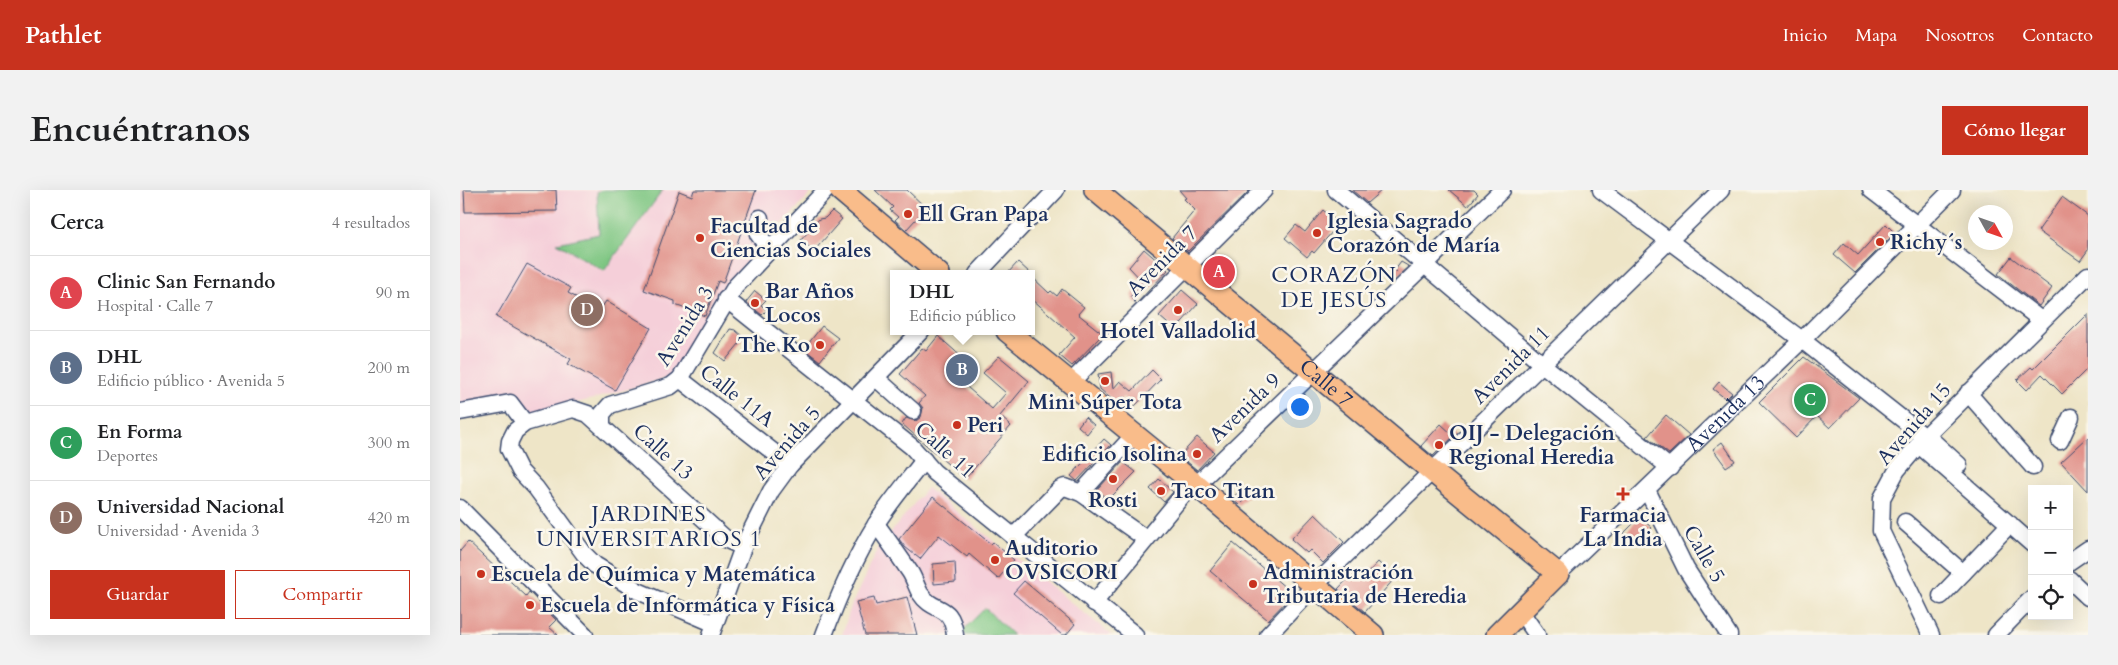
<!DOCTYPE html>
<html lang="es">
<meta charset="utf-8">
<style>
:root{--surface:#fff;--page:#f2f2f2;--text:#202124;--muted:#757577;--line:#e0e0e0;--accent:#c8321e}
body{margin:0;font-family:Cardo,serif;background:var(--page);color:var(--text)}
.controls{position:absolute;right:15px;bottom:15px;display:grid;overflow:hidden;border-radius:0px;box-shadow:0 5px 20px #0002}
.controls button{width:45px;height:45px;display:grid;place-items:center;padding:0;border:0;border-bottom:1px solid var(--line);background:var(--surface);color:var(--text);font:25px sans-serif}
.compass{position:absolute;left:1508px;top:15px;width:45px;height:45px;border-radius:50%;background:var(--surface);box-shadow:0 5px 20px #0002;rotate:130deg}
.you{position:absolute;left:839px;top:216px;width:18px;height:18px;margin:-12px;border:4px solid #fff;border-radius:50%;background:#1a73e8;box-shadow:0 0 0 8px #1a73e833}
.badge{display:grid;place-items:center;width:32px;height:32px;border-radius:50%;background:var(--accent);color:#fff;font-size:16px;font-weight:700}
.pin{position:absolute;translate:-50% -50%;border:2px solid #fff;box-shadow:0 1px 5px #0006}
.popup{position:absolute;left:430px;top:80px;width:145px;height:65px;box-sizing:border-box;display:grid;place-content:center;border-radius:0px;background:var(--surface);filter:drop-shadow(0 1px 4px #0005);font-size:16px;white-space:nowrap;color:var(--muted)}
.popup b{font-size:19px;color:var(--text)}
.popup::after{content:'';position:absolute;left:50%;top:100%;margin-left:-10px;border:10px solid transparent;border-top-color:var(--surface)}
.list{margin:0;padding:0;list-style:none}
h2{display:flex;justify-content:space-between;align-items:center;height:65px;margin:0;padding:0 20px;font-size:21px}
h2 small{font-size:16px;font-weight:400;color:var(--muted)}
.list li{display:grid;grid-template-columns:32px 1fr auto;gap:15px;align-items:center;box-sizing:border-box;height:75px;padding:0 20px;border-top:1px solid var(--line)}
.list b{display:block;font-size:19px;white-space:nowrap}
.list p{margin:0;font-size:16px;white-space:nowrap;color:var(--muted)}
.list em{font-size:16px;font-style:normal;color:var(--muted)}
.actions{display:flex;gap:10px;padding:15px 20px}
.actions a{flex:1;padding:11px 0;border:1px solid var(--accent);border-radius:0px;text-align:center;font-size:18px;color:var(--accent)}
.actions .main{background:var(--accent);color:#fff}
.icon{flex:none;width:28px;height:28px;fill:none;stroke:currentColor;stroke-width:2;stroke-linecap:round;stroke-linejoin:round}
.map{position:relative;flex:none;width:1628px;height:445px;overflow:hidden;border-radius:0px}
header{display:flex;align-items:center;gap:30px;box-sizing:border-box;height:70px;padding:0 25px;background:var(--accent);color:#fff}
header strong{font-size:24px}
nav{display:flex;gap:28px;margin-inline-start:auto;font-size:18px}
.intro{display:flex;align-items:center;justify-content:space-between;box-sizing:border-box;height:120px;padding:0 30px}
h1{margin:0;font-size:35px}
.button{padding:12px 22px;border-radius:0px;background:var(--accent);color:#fff;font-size:18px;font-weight:700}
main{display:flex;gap:30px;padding:0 30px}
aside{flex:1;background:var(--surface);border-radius:0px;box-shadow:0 5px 20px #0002}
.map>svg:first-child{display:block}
.built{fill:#f5cfd9}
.green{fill:#7ec682;stroke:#4c7a70}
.building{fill:#e1928a}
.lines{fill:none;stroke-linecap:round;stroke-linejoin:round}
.minor-casing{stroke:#3b4a6e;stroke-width:19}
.major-casing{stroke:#3b4a6e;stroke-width:24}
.minor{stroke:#fff;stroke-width:16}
.major{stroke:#f9bc8a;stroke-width:21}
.poi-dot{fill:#c8321e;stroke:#fbf7ec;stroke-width:2}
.labels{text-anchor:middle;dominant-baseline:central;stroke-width:5;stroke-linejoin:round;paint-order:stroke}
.poi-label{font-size:21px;font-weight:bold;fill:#1b2f5e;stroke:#fbf7ec;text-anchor:start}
.street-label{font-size:21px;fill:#1b2f5e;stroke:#fbf7ec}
.neighbourhood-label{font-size:22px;letter-spacing:1px;fill:#1b2f5e;stroke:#fbf7ec}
</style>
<header>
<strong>Pathlet</strong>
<nav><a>Inicio</a><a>Mapa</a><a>Nosotros</a><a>Contacto</a></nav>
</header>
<div class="intro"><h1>Encuéntranos</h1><a class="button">Cómo llegar</a></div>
<main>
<aside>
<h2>Cerca<small>4 resultados</small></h2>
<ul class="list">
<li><span class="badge" style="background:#e0444e">A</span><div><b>Clinic San Fernando</b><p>Hospital · Calle 7</p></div><em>90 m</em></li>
<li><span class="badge" style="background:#5c6f8a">B</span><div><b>DHL</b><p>Edificio público · Avenida 5</p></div><em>200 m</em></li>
<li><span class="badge" style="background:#2e9e5b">C</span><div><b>En Forma</b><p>Deportes</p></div><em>300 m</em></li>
<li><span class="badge" style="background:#8d6e63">D</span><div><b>Universidad Nacional</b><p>Universidad · Avenida 3</p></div><em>420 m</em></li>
</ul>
<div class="actions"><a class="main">Guardar</a><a>Compartir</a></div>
</aside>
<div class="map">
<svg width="1628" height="445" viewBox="0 0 1628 445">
<rect width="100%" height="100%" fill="#fbf7ec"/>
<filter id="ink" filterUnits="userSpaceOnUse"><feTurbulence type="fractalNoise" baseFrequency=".02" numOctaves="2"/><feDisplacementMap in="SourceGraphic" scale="10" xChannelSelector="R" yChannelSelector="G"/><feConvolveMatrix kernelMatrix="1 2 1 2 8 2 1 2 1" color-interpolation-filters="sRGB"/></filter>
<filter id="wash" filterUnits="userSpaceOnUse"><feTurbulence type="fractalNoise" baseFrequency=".0096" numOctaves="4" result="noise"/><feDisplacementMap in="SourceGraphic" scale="20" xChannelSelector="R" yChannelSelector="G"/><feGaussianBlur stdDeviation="1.12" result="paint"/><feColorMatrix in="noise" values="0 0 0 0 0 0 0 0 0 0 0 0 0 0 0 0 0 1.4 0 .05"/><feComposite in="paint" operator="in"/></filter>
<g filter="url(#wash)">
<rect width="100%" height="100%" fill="#eee5c7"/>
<path class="built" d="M0 0H353V1L264 97 244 143 217 185 133 209 66 224 55 218 0 222Z
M467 298 652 445H382L391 416 418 358Z"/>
<path class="green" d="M143 0H203L144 81 97 53 139 44 137 2Z
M525 418 553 445H506L502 441Z"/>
<g id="blocks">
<path class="building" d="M4 0H96L97 21 5 22Z
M234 0H296L263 93 258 91 245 126 215 115V111L184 100 219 1 232 6Z
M415 0H447L466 18 446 40 435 30 438 27 430 20 433 17Z
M719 0H790L728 61 712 48 735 20 724 9 726 8Z
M892 0H922L907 13Z
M989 0H1014L1018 4 1008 16Z
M1602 7 1628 26V60L1620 71 1578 41Z
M863 20 879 34 854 63 852 61 847 67 825 48 836 35 845 42Z
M372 21 382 29 354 61 341 50 359 29 365 28Z
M1426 34 1435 43 1395 83 1374 65 1384 53 1398 65Z
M684 59 708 80 676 114 671 106 683 92 669 77Z
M1551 67 1592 98 1579 116 1538 84Z
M755 68 773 86 766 93 746 77Z
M558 72 571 84H547Z
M941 72 948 76 940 85 935 80Z
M67 74 111 98 108 103 140 120 146 111 191 138 155 200 108 174 111 169 36 127Z
M571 86 589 103 591 101 597 106 602 99 624 117 618 124 643 144 612 176 599 165 615 147 571 108Z
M722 100 738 114 715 140 699 126Z
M295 101 306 110 301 115 307 120 302 125 286 112Z
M1628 124V178L1602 204 1582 184 1567 200 1557 190 1571 177 1573 179Z
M362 136 378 148 360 171 344 159Z
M270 139 275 140 284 148 265 171 255 163Z
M478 146 512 176 499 190 532 219 546 203 523 183 539 166 569 191 540 226 551 236 505 289 442 234 446 228 456 231 461 227 463 218 459 213 465 206 440 184 462 158 466 161Z
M1344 167 1399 208 1370 238 1357 226 1336 248 1299 212Z
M692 180 701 189 674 217 663 207 657 214 640 199 638 184 651 182 653 199 660 191 672 201Z
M1259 192 1272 203 1266 209 1253 199Z
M1206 225 1229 245 1209 264 1187 247Z
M625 227 634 235 627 244 618 236Z
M981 234 994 246 973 266 961 256Z
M737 247 754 262 737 280 720 266Z
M1628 247V301L1601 272Z
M644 249 651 255 617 291 611 286Z
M1262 252 1275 271 1266 277 1253 259Z
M663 272 676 282 648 310 637 300Z
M699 289 713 302 704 312 690 299Z
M783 297 790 304 779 315 772 309Z
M473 307 531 354 533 352 554 370 538 389 509 364 507 367 479 345 460 369 445 357 439 349Z
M855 324 884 352 863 373 850 360 847 363 831 349Z
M1180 327 1192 338 1176 354 1164 343Z
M8 352 66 406 69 402 96 430 89 437 98 445H0V361Z
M773 353 833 404 808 430 750 381Z
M495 372 496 392 474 394 473 374Z
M918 372 935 388 905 422 878 399 896 380 904 387Z
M564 391 615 434 606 445H602L553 403Z
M447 407 457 445H405L396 412 414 408 416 415Z"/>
</g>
</g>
<g filter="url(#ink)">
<use href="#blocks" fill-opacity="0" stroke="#3b4a6e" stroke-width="1"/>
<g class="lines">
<defs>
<g id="minor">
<path d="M876 0 1082 174 1210 278"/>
<path d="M1141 0 1342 150 1465 247"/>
<path d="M1411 0 1581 130"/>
<path d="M300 28 298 44 310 60"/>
<path d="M517 84 596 0"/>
<path d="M266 109 452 257 474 282 675 445"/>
<path d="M416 188 453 221"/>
<path d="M220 189 330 275"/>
<path d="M610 193 804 0"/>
<path d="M1508 203 1573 277"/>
<path d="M0 222 50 213 65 233"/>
<path d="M142 235V224L150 215 211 196 220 189 275 97 366 0"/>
<path d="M1467 246 1499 275"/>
<path d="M1600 251 1611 227"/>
<path d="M1459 255 1572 354"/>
<path d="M1187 300 1226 379 1269 445"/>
<path d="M621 303 674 245"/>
<path d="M0 318 125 445"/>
<path d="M1445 332 1503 383"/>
<path d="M416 334C428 350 439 366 450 382 454 388 456 396 460 403 474 425 491 411 495 445"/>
<path d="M553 347 600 299 605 297 621 303 686 349"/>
<path d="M1609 372 1628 359"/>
<path id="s1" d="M1098 384 1342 150 1492 0"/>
<path d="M1609 389 1628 407"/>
<path d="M1481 406 1550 334"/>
<path d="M634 413 722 306 736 295 1042 0"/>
<path d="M1061 422 1077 445"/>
<path d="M255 434 178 401 135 375 125 365 76 298 60 281 49 259 50 251 55 241 65 233 113 219 128 224 267 350 283 357"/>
<path d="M251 445 283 357 311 301 330 275 461 141"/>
<path d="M364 445C378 407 394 369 416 334 430 312 448 291 464 270"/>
<path d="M808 445 855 395 1261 0"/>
<path d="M1471 445 1421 341 1422 308 1437 280 1465 247 1628 85"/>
<path d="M1536 445 1572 408"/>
</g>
<g id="major">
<path d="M380 0 479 84"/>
<path id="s2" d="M635 0 973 282 1098 384 1037 445"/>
<path d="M547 141 736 295 913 445"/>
</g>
</defs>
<use href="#minor" class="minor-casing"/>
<use href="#major" class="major-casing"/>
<use href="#minor" class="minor"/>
<use href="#major" class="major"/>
</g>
</g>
<g class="poi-dot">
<circle cx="448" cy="24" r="5"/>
<circle cx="857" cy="43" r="5"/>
<circle cx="240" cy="48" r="5"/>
<circle cx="1420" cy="52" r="5"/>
<circle cx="295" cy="113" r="5"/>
<circle cx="718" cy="120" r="5"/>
<circle cx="360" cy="155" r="5"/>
<circle cx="645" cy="191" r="5"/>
<circle cx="497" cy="235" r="5"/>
<circle cx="979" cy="255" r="5"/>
<circle cx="737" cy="264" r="5"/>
<circle cx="653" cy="289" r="5"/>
<circle cx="701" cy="301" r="5"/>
<path d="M1160.5 296.5h5v5h5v5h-5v5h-5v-5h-5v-5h5z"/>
<circle cx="535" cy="370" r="5"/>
<circle cx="21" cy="384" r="5"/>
<circle cx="793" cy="394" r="5"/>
<circle cx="70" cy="415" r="5"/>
</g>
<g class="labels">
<g class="poi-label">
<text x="458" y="24">Ell Gran Papa</text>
<text x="867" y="31">Iglesia Sagrado<tspan x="867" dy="24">Corazón de María</tspan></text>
<text x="250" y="36">Facultad de<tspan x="250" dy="24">Ciencias Sociales</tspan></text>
<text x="1430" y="52">Richy´s</text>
<text x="305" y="101">Bar Años<tspan x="305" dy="24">Locos</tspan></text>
<text x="718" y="141" text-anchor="middle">Hotel Valladolid</text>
<text x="350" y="155" text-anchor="end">The Ko</text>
<text x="645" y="212" text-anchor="middle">Mini Súper Tota</text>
<text x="507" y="235">Peri</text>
<text x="989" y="243">OIJ - Delegación<tspan x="989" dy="24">Regional Heredia</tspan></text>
<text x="727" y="264" text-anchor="end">Edificio Isolina</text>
<text x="711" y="301">Taco Titan</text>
<text x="653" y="310" text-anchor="middle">Rosti</text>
<text x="1163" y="325" text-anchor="middle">Farmacia<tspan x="1163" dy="24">La India</tspan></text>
<text x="545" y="358">Auditorio<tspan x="545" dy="24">OVSICORI</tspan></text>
<text x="803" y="382">Administración<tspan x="803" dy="24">Tributaria de Heredia</tspan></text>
<text x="31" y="384">Escuela de Química y Matemática</text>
<text x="80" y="415">Escuela de Informática y Física</text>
</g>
<g class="street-label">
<text transform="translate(702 71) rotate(-45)">Avenida 7</text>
<text transform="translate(225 136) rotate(-58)">Avenida 3</text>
<text transform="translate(1051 175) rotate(-45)">Avenida 11</text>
<text stroke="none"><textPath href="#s2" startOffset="301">Calle 7</textPath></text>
<text transform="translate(277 206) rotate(38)">Calle 11A</text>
<text transform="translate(785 218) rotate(-44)">Avenida 9</text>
<text stroke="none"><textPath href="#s1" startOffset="232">Avenida 13</textPath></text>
<text transform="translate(1454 234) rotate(-49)">Avenida 15</text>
<text transform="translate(327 253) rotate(-49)">Avenida 5</text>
<text transform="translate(485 260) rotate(42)">Calle 11</text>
<text transform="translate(203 262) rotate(42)">Calle 13</text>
<text transform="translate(1244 364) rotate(60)">Calle 5</text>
</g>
<g class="neighbourhood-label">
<text x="874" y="85">CORAZÓN<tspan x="874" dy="25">DE JESÚS</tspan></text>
<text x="189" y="324">JARDINES<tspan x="189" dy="25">UNIVERSITARIOS 1</tspan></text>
</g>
</g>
</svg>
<div class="controls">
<button>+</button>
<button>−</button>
<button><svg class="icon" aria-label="locate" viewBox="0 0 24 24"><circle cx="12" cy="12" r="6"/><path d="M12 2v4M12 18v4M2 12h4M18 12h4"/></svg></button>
</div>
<svg class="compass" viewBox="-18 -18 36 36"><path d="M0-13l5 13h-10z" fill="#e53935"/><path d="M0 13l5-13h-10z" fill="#757577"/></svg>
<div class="you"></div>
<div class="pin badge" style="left:759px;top:82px;background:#e0444e">A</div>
<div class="pin badge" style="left:502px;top:180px;background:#5c6f8a">B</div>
<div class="popup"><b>DHL</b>Edificio público</div>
<div class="pin badge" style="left:1350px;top:210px;background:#2e9e5b">C</div>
<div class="pin badge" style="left:127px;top:120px;background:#8d6e63">D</div>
</div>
</main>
